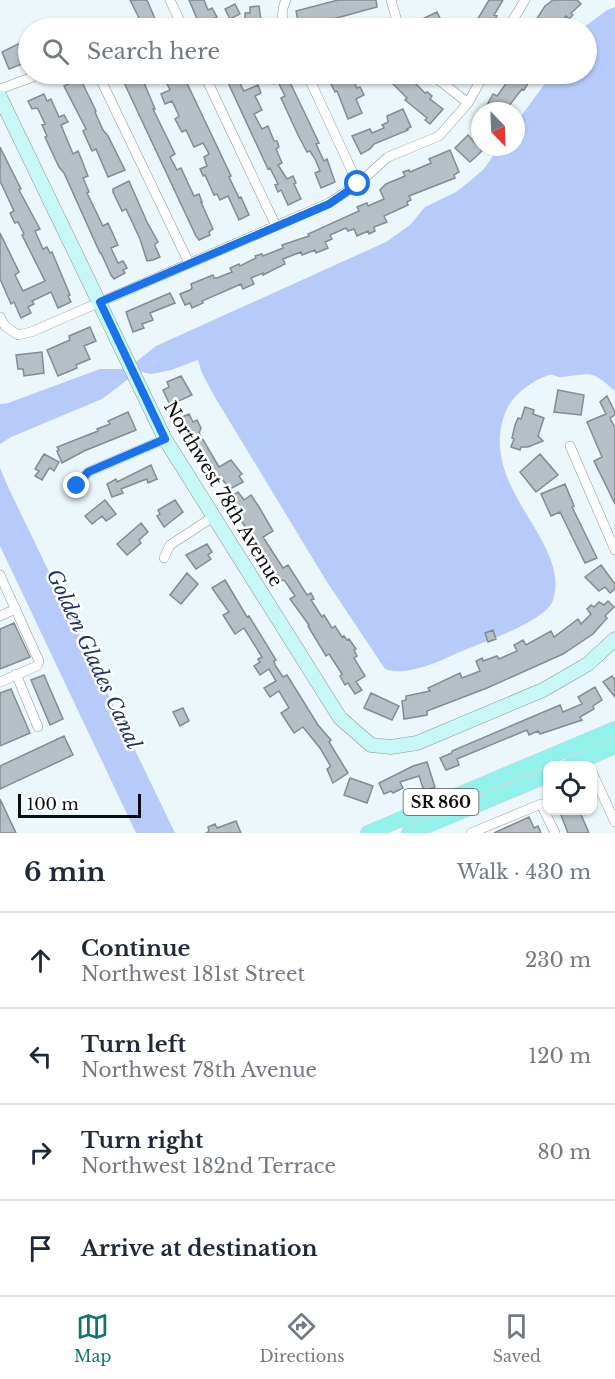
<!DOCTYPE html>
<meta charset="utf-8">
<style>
:root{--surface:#fff;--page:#f2f2f3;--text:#1f2937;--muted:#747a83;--line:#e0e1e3;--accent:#0f766e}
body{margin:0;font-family:"Libre Baskerville",serif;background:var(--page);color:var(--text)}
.controls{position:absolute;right:18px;bottom:18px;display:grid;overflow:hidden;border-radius:12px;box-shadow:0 2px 4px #0004}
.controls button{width:54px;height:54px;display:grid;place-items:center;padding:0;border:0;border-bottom:2px solid var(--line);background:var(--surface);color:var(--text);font:30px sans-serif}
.compass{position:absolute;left:471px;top:102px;width:54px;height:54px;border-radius:50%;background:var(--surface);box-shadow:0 2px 4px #0004;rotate:157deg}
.scale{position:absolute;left:18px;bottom:15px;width:123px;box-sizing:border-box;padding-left:6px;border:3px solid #090d0e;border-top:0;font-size:16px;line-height:21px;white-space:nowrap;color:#090d0e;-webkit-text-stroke:4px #fff;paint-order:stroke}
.stop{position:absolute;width:18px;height:18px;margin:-14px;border:4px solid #1a73e8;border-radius:50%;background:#fff}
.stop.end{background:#1a73e8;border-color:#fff;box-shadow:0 2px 6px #0008}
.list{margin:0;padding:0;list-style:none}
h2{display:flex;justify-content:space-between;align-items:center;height:78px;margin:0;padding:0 24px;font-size:26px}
h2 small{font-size:20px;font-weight:400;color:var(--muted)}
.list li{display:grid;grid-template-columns:39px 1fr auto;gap:18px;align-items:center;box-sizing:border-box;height:96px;padding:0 24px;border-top:2px solid var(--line)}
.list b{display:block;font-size:22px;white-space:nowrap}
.list p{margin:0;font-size:20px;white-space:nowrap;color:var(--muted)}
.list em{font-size:20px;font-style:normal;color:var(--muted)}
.icon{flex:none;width:33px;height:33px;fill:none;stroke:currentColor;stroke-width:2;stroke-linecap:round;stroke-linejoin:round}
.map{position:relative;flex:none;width:615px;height:833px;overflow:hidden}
.search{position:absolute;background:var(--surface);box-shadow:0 2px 4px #0004;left:18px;right:18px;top:18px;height:66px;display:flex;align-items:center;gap:15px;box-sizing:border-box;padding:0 21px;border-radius:33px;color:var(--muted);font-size:22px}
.sheet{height:462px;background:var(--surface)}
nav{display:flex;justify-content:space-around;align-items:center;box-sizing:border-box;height:84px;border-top:2px solid var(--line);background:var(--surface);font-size:16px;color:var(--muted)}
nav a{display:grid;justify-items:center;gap:3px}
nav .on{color:var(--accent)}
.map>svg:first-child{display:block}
.water{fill:#b7cbfb}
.building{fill:#b7bfc6;stroke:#848b92;stroke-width:1.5}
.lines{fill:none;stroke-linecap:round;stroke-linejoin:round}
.street-casing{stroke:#8c9699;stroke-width:10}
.secondary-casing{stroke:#8c9699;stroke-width:15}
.primary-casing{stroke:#d3d3d4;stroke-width:16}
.street{stroke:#fff;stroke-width:9}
.secondary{stroke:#c8f8f5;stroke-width:14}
.primary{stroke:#92f1eb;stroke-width:15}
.route{stroke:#1a73e8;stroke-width:8}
.labels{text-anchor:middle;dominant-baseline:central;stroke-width:5;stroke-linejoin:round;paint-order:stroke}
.shield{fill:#fff;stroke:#535656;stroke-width:1.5}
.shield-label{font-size:16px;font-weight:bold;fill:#090d0e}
.street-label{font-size:18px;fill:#090d0e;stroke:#fff}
.water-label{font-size:20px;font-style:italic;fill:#20326a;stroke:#fff}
</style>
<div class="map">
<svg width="615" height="833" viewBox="0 0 615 833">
<rect width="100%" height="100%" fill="#ebf7fa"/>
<path class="water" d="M615 7V391C590 369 592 374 562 377 557 378 554 374 549 375 531 381 512 395 505 413 477 489 572 541 553 600 546 621 488 640 467 649 445 658 409 678 385 669L327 582 213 394 202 373 198 360 171 370 152 374 141 372 127 380 102 399 11 437 0 444V404L8 403 100 369H122L136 362 156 346 386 242 410 225 425 207 456 192 470 181 484 169 499 147H516V123L552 74H586V28H583L607 10Z
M0 468 9 489 175 833H136L0 546Z"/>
<path class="building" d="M130 0H147L159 28H144Z
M189 0H204L208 10 212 8 217 17 213 19 218 28H201Z
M338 0H376L377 7 311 25 310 20 298 21 296 11Z
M489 0H503L494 15 497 16 490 28H470L475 21 476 22Z
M553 0H577L581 4 571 13 573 15 569 19 566 16 557 28 552 26 550 28H540L535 25 538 21 536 20 545 6Z
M235 4 240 14 230 19 225 9Z
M259 6 262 27 245 28V13H250V7Z
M437 12 441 20 438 22 442 28H422L418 21Z
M20 43 27 62 9 69 2 52Z
M120 74H138L145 85 155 109H153L175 154 170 157 177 170 181 168 194 196 199 194 202 202H201L213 229 209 232 210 235 199 240 196 236Z
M162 74H180L184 77 231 176 229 177 239 198 241 197 249 215 239 220 228 196 220 200 217 194 214 195 205 175 203 176 200 169 207 166 204 157 209 154 203 143 194 147 186 130 182 132 175 119 179 116 172 101 165 104 161 94 170 90Z
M224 74H235L244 91 258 85 261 93 255 96 262 110 254 114 262 129 268 126 274 141H277L279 147 276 149 282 163 278 165 287 179 293 176 296 183 294 184 301 199 288 205 281 190 278 192 275 185 278 184 270 168 268 169Z
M269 74H286L319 143 316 144 324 161 327 159 335 182 321 188 315 173 320 171 315 159 310 151 307 152 298 135 281 98 285 96 278 82 274 84Z
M326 74H350L357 88 360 87 364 95 356 99 362 113 348 119 337 91 335 92Z
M383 74H406L425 93 427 92 432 96 430 99 443 109 430 124 425 120 427 118 405 100 407 98Z
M507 74H526L532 77 524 90 522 89 505 111H484L493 94 497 96 508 81 504 78Z
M80 78 96 111 95 112 103 130 108 136 125 170 108 177 96 149 92 151 83 131 86 129 64 86Z
M44 94 47 101 51 99 59 117 64 115 68 122 61 125 73 154 78 151 81 158 88 176 83 178 89 192 87 193 103 226 108 223 118 245 111 248 118 263 123 261 127 268 123 270 125 273 114 279 111 275 101 253H100L64 173 59 167 45 137 47 136 42 125 45 124 38 109 36 108 32 109 28 101Z
M403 109 411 127 407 129 408 130 374 144 370 149 361 154 352 136 370 129 372 133 384 128 382 125 388 122 387 116Z
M468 135 482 151 470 162 455 148Z
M0 147 21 189 19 190 40 229 35 231 43 249 47 247 50 253 52 252 70 295 68 296 71 302 58 308 51 292 32 301 34 304 28 307 31 313 21 318 14 302 11 304 0 279V233L19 272 15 275 23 291 45 281 22 235 24 234 18 222 15 223 10 213 14 211 0 181Z
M450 150 459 172 454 175 455 178 409 196 411 200 407 202 408 205 384 216 387 222 374 227 375 231 369 234 368 231 357 236 354 229 348 231 346 228 330 235 332 239 325 242 328 248 316 253 315 250 302 255 301 252 283 259 285 264 263 275V273L251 278 254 284 243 289 241 284 202 301 203 303 192 308 190 303 185 305 180 294 190 290 192 288 191 284 213 275 214 278H217L232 272 230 268 239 264 240 266 256 258 255 256 262 254 263 256 283 248 282 245 309 236 308 234 359 211 357 207 367 203 368 206 384 199 380 190 386 184 405 176 403 172 409 170 410 172 431 163 429 159Z
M129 181 147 222 158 242 155 244V246L160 257 153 260 147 261 140 239 126 209 122 211 113 192V189Z
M170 293 175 303 150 313 153 320 142 324 144 328 133 332 126 312Z
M90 327 96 341 84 346 90 359 76 365 77 368 58 376 47 350 70 340 69 336Z
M42 352 44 373 24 376 23 369H18L16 355Z
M181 376 192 395 170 405 163 390 169 387 167 382Z
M558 390 584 395 581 415 554 412Z
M607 396 615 412V415L610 418 615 428V504L594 461 602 457 587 422 606 414 600 402Z
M525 407 534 410 533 414 544 418 538 436 543 441 528 447H521L520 450 511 447 514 439 512 438 515 425 518 418 521 419Z
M128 412 136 430 84 451 62 463 57 451 59 450 57 447 98 431 97 429 110 424 108 421Z
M189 414 193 422 197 420 201 428 199 433 219 467 231 460 242 474 239 476 243 482 230 489 221 478 214 482 182 426 180 418Z
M44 454 59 462 54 471 50 468 48 470 42 480 35 476 39 471 35 469Z
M540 454 558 475 536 492 520 472Z
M151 465 157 479 148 483 147 479 144 480 121 489 123 493 112 497 107 484 116 479 117 482Z
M565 484 574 506 572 507 597 558 585 563 560 512 551 516 541 494Z
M238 492 244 500 251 495 259 507 273 531 263 537 283 568 288 565 307 595 311 593 314 599 311 600 322 617 324 615 332 628 335 626 342 637 344 636 347 640 349 639 356 649 354 650 357 656 354 658 365 676 356 682 362 690 355 694 348 683 345 685 340 676 342 674 329 654 326 656 308 626 309 625 290 599 295 596 285 581 283 580 279 582 252 536 226 500Z
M105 500 116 514 106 521 102 516 92 524 85 516Z
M175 500 183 512 164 527 157 516 160 514 158 510Z
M141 523 148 532 139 540 141 543 127 555 117 544Z
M207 544 212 552 208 555 211 559 196 569 186 555Z
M601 565 615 584V589L610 593 605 587 599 591 585 577Z
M187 573 198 584 181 604 170 595Z
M225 580 247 617 249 616 276 660 274 661 275 665 283 677 287 675 318 725 331 740 329 742 348 773 333 783 327 769 330 767V765L320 748 303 727 294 733 281 713 289 708 279 691 270 697 264 688 276 681 269 669 260 675 254 666 260 662 258 659 262 657 244 628 235 634 223 615 229 612 212 588Z
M608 601 614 607 605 616 607 618 593 634 563 654 487 688 427 711V715L404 719 402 701 406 700V696L430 691 428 688 460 673 462 678 480 671 476 661 482 658 483 661 497 656 499 659 517 651 514 645 523 640 526 645 551 631 554 637 578 619 581 624 591 614 587 609 591 605 594 607 599 602 604 605Z
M14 623 30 657 0 669V629Z
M493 630 496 639 488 642 485 633Z
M44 675 63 719 50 725 31 680Z
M612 676 615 680V697L603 682Z
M595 687 602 700 593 706 594 709 580 717 582 720 540 734 538 731 529 735 527 730 457 759 459 765 446 770 440 758 452 753V751L560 705 563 712 582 704 578 697Z
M11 689 30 733 0 746V693Z
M371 693 399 706 392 720 364 708Z
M183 708 189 721 180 726 173 712Z
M64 736 73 755 0 789V766Z
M427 762 435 787 424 791 419 776 400 782 403 788 393 793 391 791 384 794 379 783 413 766Z
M350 778 373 786 367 803 344 795Z
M0 799 16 833H0Z
M559 810H579L589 833H568Z
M529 817 534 828 538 826 541 833H494Z
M236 821 241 833H206L209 831 208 827 215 824 217 828Z"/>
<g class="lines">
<defs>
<path id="street" d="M170 0 183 28
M391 0 399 28
M286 28C281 18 281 10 286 0
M508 28 525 0
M98 74 189 263
M204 74 276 226
M307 74 358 184
M431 74 468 103
M0 89 41 74
M0 317 5 326 18 335 31 332 329 203 358 184 388 157 439 136 468 103 484 74
M570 446 615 550
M77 486 88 472 165 439
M164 558 170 545 213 517
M0 575 39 661 37 666 0 682
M0 616 16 609
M16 674 38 727
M592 772 615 822
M471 833 541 804 555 833"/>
<path id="secondary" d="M0 97 165 439 340 718 371 745 391 747 417 743 543 690 588 664 615 639"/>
<path id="primary" d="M569 766 615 746
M368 833 615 729
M409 833 548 775"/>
</defs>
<use href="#street" class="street-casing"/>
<use href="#secondary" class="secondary-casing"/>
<use href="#primary" class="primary-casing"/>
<use href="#street" class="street"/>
<use href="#secondary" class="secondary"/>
<use href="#primary" class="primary"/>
</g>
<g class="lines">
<path class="route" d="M77 486 88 472 165 439 100 302 329 204 358 184"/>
</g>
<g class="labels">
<rect class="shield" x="403.5" y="789" width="75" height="26" rx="4.5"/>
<g class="shield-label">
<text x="441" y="802">SR 860</text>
</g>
<g class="street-label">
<text transform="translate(223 494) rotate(59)">Northwest 78th Avenue</text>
</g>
<g class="water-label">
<text transform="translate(94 659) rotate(65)">Golden Glades Canal</text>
</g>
</g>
</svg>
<div class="controls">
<button><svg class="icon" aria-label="locate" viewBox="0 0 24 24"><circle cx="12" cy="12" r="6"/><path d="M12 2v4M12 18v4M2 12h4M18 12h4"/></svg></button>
</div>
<svg class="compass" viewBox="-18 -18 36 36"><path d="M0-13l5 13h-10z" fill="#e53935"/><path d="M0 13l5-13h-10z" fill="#747a83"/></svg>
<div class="scale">100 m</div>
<div class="stop" style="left:358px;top:184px"></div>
<div class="stop end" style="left:77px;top:486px"></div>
<div class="search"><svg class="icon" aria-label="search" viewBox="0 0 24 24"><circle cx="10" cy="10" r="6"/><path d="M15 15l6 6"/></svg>Search here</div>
</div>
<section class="sheet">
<h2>6 min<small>Walk · 430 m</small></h2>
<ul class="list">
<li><svg class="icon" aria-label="ahead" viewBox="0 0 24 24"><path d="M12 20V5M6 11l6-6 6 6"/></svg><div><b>Continue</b><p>Northwest 181st Street</p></div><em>230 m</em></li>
<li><svg class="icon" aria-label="left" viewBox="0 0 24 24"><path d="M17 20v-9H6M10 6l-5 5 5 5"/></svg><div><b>Turn left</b><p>Northwest 78th Avenue</p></div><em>120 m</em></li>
<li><svg class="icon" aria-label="right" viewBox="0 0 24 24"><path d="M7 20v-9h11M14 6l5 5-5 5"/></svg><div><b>Turn right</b><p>Northwest 182nd Terrace</p></div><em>80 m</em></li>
<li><svg class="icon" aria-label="arrive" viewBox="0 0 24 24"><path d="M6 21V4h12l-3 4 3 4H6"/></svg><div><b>Arrive at destination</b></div></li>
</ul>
</section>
<nav>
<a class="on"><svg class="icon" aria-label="map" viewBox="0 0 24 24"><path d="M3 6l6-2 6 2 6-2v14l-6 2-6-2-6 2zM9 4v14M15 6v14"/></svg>Map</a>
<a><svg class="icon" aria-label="directions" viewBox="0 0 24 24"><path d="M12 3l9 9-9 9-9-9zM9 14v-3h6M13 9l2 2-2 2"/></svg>Directions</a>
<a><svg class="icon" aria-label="saved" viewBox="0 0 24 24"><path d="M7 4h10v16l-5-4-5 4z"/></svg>Saved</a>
</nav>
